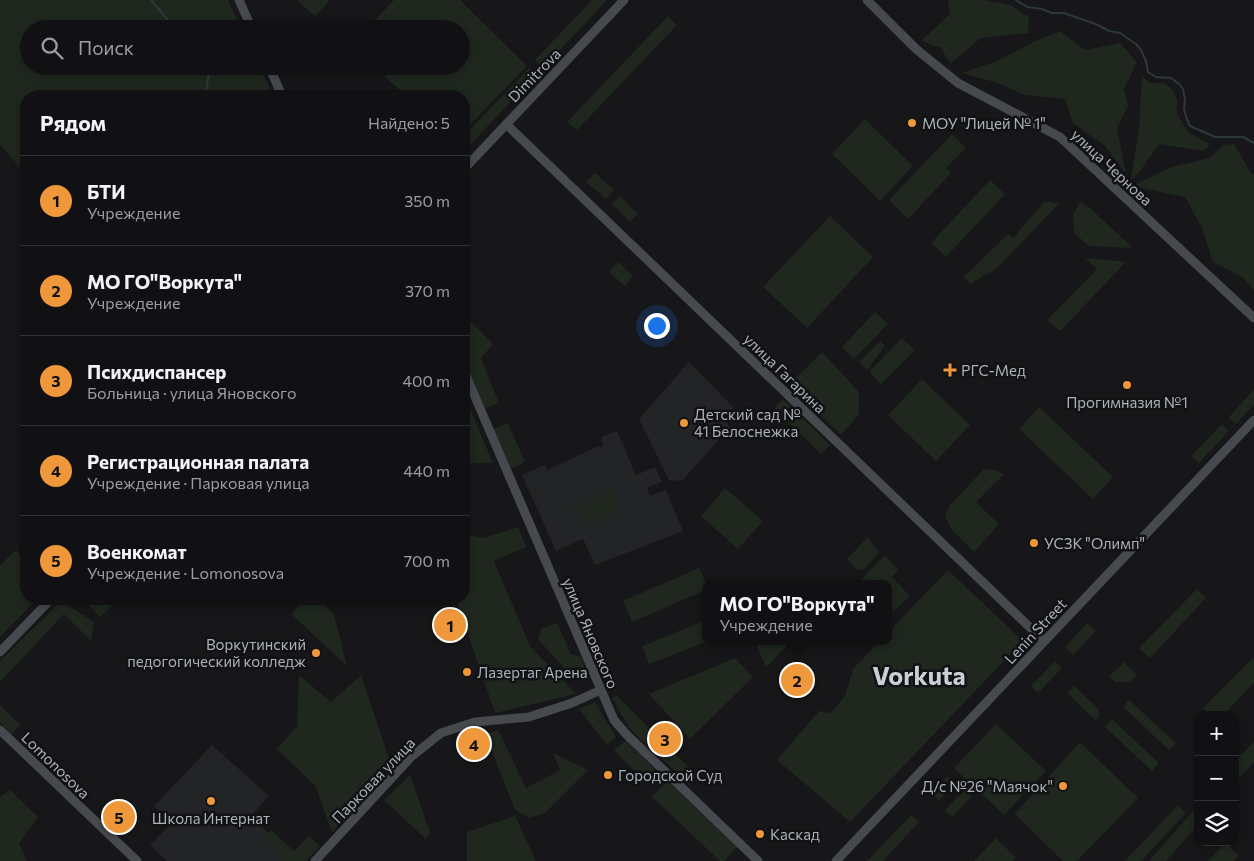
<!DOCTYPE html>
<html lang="ru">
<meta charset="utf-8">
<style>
:root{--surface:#111113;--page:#1a1a1c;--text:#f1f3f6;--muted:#9c9da0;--line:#303133;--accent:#ee973b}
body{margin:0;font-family:Commissioner,sans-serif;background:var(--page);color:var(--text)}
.controls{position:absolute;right:15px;bottom:15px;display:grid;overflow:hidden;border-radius:10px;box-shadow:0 2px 8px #0003}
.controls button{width:45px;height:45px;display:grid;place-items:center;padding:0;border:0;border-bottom:1px solid var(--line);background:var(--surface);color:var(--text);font:25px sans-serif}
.you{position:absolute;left:656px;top:325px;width:18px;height:18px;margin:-12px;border:4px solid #fff;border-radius:50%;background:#1a73e8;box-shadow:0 0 0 8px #1a73e833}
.badge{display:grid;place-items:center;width:32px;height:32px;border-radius:50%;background:var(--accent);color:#111;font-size:16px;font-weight:700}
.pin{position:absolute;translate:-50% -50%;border:2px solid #fff;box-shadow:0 1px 5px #0006}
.popup{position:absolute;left:702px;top:580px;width:190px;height:65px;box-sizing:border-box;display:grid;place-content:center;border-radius:10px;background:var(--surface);filter:drop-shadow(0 1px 4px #0005);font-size:16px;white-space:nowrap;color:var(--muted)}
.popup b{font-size:19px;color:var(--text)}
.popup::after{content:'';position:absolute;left:50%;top:100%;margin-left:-10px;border:10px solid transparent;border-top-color:var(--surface)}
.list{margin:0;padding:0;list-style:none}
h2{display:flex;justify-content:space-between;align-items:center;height:65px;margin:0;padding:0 20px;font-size:21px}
h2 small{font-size:16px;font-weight:400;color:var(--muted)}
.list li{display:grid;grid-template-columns:32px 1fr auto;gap:15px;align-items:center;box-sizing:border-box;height:90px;padding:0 20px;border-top:1px solid var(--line)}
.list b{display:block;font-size:19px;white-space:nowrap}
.list p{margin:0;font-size:16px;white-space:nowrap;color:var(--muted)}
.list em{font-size:16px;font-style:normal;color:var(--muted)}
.icon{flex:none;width:28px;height:28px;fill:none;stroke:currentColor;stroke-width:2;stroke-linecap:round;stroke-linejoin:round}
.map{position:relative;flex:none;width:1254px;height:861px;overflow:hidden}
.search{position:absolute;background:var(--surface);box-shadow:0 2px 8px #0003;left:20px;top:20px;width:450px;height:55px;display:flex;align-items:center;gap:12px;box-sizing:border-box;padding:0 18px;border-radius:28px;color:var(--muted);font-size:19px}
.panel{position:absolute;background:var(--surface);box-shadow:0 2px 8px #0003;left:20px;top:90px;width:450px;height:515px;border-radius:20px}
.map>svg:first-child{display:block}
.built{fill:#232426}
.green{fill:#1f271f}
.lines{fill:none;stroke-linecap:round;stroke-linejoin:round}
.stream{stroke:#2d383d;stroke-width:2}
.secondary{stroke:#46494e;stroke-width:9}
.poi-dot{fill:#ee973b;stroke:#121214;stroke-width:2}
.labels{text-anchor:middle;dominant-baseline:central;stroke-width:5;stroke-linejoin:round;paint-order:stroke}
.street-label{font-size:15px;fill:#aab1b9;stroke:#121214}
.poi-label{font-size:15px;fill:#aab1b9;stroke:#121214;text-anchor:start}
.town-label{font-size:25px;font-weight:bold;fill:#cbcfd5;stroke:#121214}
</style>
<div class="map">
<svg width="1254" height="861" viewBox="0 0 1254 861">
<rect width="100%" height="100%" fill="#171719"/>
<path class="built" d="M689 362 734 408 724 419 730 427 682 481 669 480 639 419Z
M617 431 636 475 655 467 662 482 647 488 650 496 666 490 683 531 595 565 583 539 556 551 522 475 545 465 547 470 597 447H603L601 437Z
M212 745 269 796 251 816 297 861H167L150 845 171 824 154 806Z"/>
<path class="green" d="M0 0H228L242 29H29V66H259L273 96H26V174L0 145Z
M297 0H330L315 16Z
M394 0H460L527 66 464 131V96H406L374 66H461V29H366Z
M592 0H607L543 68 535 60Z
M948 0H983L1010 5 1029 18 1028 33 981 38 950 64 941 48 929 44 922 40 950 14Z
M668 16 677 25 577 130 567 122Z
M1060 31 1085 50 1120 43 1137 62 1124 89 1128 106 1117 128 1126 174 1105 146 1073 123 1065 99 1025 95 998 83 962 73 997 61 1033 42Z
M529 68 536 75 464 151V136Z
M1142 75 1149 83H1164L1173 90 1177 101V114L1188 132 1210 144 1204 151 1159 144 1138 174 1131 180 1139 127Z
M865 119 913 166 880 201 832 154Z
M952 134 966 148 946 168 951 173 908 219 889 200Z
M1234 144 1252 175 1254 173V290L1242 277 1213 262 1202 228 1185 197 1132 186 1171 167 1210 158 1223 145Z
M595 173 614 190 606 199 586 182Z
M990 180 1005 194 946 257 931 243Z
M620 196 638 214 630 222 612 204Z
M1045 201 1059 204 996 269 970 284 964 277 1008 234 1013 238Z
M1080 202 1089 207 1133 248 1089 246 1074 233 1073 214Z
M830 216 873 257 807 328 763 287Z
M1085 258 1126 262 1060 331 1047 320 1097 269Z
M618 262 633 276 625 286 609 272Z
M875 312 888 324 854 359 842 347Z
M471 322 493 344 481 358 499 403 483 409 464 362V328Z
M902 338 915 350 881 384 869 372Z
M880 341 885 346 867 370 859 362Z
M822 352 859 392V414L841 435 789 385Z
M922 379 970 425 936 461 888 415Z
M1254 389V405L1236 424 1228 418Z
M464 399H466L493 463H464Z
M783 399 830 445 821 454 774 408Z
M1039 407 1113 477 1093 499 1019 429Z
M508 423 525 462 510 469 493 429Z
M1222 424 1229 431 1199 463 1191 456Z
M992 469 1004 474 976 502 999 524 974 552 951 529 945 515 950 505 983 470Z
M725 488 763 521 738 549 701 516Z
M611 489 621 509 584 527 574 506Z
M518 527 526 547 494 561 530 646 576 694 495 713 456 599H464V534L484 538Z
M868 537 879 553 864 569 857 570 847 559Z
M16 550 26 562V599H37L0 637V565Z
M885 555 898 570 892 577 910 596 888 617V584H857Z
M699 568 706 584V590L632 622 623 601Z
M948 570 1023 641 850 822 777 760 819 711 831 713 845 696 853 669 880 641H888V632Z
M1197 589 1206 598 1150 658 1139 648Z
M83 599H119L100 617Z
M306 599H318L334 614 347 666 291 614Z
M61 601 94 622 91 641 64 614 0 682V661Z
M706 620V641H708L649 664 642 646Z
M557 623 571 654 581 657 585 669 571 676 538 639 541 629Z
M1087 623 1096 631 1073 655 1065 647Z
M755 641H791L766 668Z
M735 658 753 677 690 739 649 694Z
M1252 659 1254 661V683L1223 715H1209L1203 708Z
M1055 661 1062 668 1038 693 1031 686Z
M1124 662 1137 675 1130 682H1115L1109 677Z
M299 675 331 702 361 675 391 764 332 832 316 787 277 749 297 726Z
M1074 686 1099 709V716L1095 720 1067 693Z
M616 695 655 734 645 743 629 728 612 698Z
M1129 700 1176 743 1169 750 1123 707Z
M595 702 616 737 607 745 579 709Z
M0 705 20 725 11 734 0 722Z
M1112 719 1159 763 1152 771 1105 727Z
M996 724 1046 771 1004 815 954 768Z
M498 730 526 788 560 770 553 753 588 770 545 813 530 818 515 810 485 734Z
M626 740 658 773 647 784 614 750Z
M1080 742 1138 798 1077 861H1063L1015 814Z
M1254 742V762L1235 783V761Z
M670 749 698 776 690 785 661 758Z
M410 775 430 832 426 839 384 800Z
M948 776 955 783 939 801 932 793Z
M667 781 737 847 724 861H720L652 797Z
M10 790 38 817 19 844 27 861H0V797Z
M965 790 972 796 952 817 945 810Z
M1178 805 1186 813 1141 861H1125Z
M1198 805V825L1166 861H1151L1150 860Z
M911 815 919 822 883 861H867Z
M515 816 536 861H467V832Z
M271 830 294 851 309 836 320 846 306 861H285L263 839Z
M996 838 1016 858 1013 861H974Z
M1226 843 1239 856 1234 861H1208Z"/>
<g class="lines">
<path class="stream" d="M151 0 167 19 172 29
M1016 0 1027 7 1042 9 1052 13H1064L1098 25 1109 31 1120 33 1136 44 1141 50 1146 61 1148 72 1156 77 1171 78 1179 84 1183 89 1185 99 1184 108 1186 117 1190 126 1215 137H1243L1254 143
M200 66 209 73 206 91 207 96"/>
<path class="secondary" d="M239 0 252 29
M867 0 916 49 958 83 1060 137 1254 318
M269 66 282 96
M506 124 1044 641
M464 169 624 0
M464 371 614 720 626 734 758 861
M0 652 51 599
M0 730 137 861
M315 861 411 757 441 733 475 722 529 717 572 703 601 690
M836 861 1254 420"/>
</g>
<g class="poi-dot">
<circle cx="912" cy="123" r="5"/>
<path d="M947.5 362.5h5v5h5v5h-5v5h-5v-5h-5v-5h5z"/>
<circle cx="1127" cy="385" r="5"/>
<circle cx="684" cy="423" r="5"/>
<circle cx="1034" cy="543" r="5"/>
<circle cx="316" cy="653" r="5"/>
<circle cx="467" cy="672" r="5"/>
<circle cx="608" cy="775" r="5"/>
<circle cx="1063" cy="786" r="5"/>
<circle cx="211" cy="801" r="5"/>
<circle cx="760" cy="834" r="5"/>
</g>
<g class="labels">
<g class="street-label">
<text transform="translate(534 75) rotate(-46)">Dimitrova</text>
<text transform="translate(1112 167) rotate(43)">улица Чернова</text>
<text transform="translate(785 373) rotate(44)">улица Гагарина</text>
<text transform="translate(1035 631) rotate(-47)">Lenin Street</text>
<text transform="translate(591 633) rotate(67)">улица Яновского</text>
<text transform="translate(56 765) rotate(44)">Lomonosova</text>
<text transform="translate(373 780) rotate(-46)">Парковая улица</text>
</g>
<g class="poi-label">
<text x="922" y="123">МОУ "Лицей № 1"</text>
<text x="961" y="370">РГС-Мед</text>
<text x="1127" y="402" text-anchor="middle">Прогимназия №1</text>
<text x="694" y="414">Детский сад №<tspan x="694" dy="17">41 Белоснежка</tspan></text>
<text x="1044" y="543">УСЗК "Олимп"</text>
<text x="306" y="644" text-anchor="end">Воркутинский<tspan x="306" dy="17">педогогический колледж</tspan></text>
<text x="477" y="672">Лазертаг Арена</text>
<text x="618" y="775">Городской Суд</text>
<text x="1053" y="786" text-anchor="end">Д/с №26 "Маячок"</text>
<text x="211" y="818" text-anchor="middle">Школа Интернат</text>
<text x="770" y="834">Каскад</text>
</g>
<g class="town-label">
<text x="919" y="675">Vorkuta</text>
</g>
</g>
</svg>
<div class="controls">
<button>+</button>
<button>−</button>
<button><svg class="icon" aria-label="layers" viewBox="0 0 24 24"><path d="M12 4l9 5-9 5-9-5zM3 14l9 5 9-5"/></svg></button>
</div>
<div class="you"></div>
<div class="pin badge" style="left:450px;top:625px">1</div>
<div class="pin badge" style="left:797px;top:680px">2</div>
<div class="popup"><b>МО ГО&quot;Воркута&quot;</b>Учреждение</div>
<div class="pin badge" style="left:665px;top:739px">3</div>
<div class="pin badge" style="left:474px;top:744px">4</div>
<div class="pin badge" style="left:119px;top:817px">5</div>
<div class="search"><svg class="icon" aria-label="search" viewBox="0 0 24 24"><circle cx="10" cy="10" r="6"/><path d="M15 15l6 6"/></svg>Поиск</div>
<section class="panel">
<h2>Рядом<small>Найдено: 5</small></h2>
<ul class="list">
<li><span class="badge">1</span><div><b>БТИ</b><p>Учреждение</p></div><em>350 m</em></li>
<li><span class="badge">2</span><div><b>МО ГО&quot;Воркута&quot;</b><p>Учреждение</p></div><em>370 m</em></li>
<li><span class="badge">3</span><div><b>Психдиспансер</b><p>Больница · улица Яновского</p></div><em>400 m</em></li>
<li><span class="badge">4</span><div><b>Регистрационная палата</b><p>Учреждение · Парковая улица</p></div><em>440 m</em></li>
<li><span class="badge">5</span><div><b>Военкомат</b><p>Учреждение · Lomonosova</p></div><em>700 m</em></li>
</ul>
</section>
</div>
